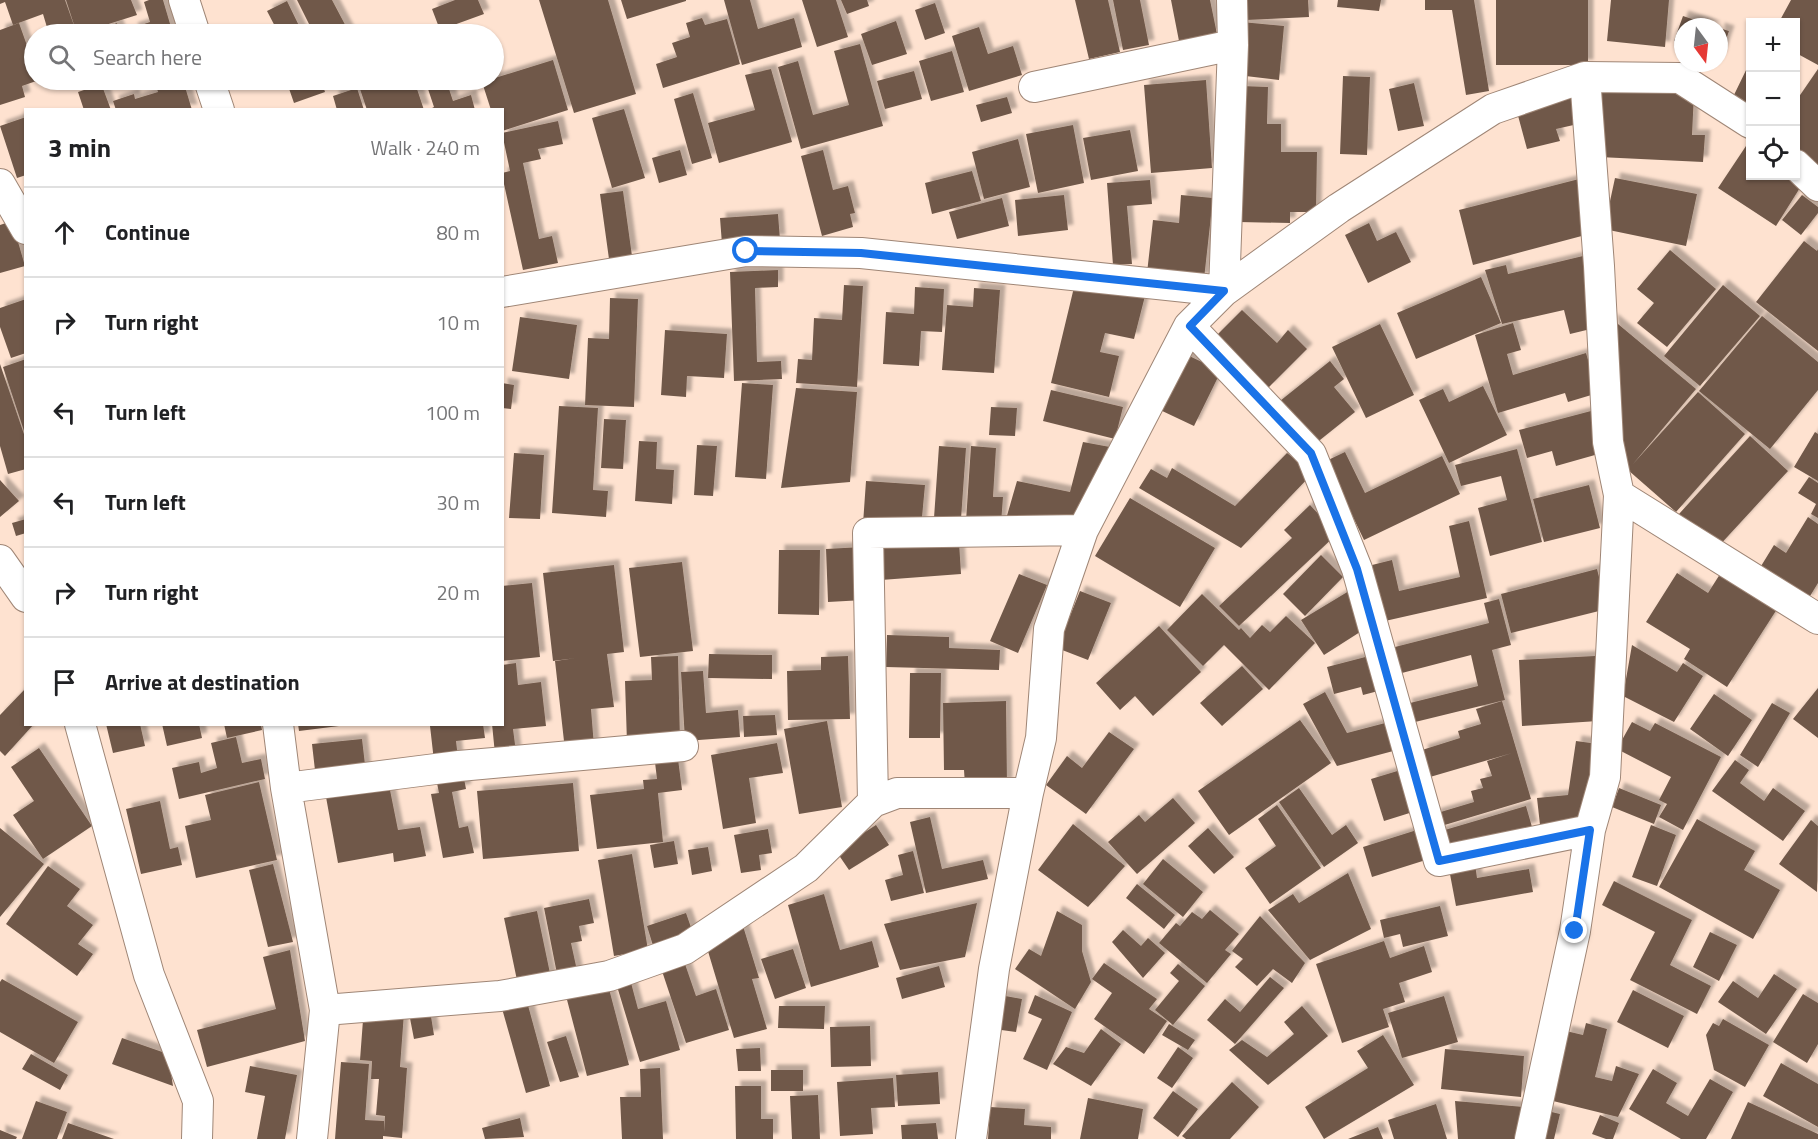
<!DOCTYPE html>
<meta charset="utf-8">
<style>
:root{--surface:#fff;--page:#f2f2f2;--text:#202124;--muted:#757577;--line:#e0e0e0}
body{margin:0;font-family:"Titillium Web",sans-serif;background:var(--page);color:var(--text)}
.controls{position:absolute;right:18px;top:18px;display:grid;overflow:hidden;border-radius:0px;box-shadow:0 2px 4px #0004}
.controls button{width:54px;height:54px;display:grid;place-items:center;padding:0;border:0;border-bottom:2px solid var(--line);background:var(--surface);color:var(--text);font:30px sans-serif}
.compass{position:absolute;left:1674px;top:18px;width:54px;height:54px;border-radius:50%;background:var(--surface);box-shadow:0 2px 4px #0004;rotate:165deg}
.stop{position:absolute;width:18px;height:18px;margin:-14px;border:4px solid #1a73e8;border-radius:50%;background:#fff}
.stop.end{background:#1a73e8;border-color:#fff;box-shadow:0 2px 6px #0008}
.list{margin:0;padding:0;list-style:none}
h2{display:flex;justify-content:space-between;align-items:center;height:78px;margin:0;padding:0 24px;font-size:26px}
h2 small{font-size:20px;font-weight:400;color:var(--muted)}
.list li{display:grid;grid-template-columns:39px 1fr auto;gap:18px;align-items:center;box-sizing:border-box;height:90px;padding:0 24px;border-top:2px solid var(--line)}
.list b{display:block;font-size:22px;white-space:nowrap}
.list em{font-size:20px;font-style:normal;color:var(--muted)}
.icon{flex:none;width:33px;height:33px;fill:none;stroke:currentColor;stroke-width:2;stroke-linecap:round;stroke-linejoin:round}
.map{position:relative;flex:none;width:1818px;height:1139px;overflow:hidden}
.search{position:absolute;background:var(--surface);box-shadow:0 2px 4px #0004;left:24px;top:24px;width:480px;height:66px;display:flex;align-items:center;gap:15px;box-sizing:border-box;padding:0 21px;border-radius:33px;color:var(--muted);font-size:22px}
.panel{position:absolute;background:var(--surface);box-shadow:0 2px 4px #0004;left:24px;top:108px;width:480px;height:618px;border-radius:0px}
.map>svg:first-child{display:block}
.building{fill:#70594a;filter:url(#shadow)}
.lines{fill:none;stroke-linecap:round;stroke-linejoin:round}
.street-casing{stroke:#9f8676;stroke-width:32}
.street{stroke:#fff;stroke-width:30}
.route{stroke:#1a73e8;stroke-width:8}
</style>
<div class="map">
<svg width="1818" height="1139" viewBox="0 0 1818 1139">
<defs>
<filter id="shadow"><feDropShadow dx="5.5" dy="-5.5" stdDeviation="1.5" flood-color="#0004"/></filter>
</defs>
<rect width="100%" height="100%" fill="#fee2d0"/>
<path class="building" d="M0 0H65L76 31 67 34H49L43 14 13 25 5 2 0 4Z
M66 0H131L137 15 77 34Z
M149 0H163L173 34H134L132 28 150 22 144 2Z
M297 0H332L350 34H314Z
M455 0H478L484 14 440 30 432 9Z
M539 0H608L636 94 574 113Z
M621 0H686V1L627 19Z
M724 0H750L758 29 794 18 802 47 742 65Z
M802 0H836L848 37 817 47Z
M841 0H867L869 6 847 14Z
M1075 0H1108L1120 52 1089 59Z
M1113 0H1140L1149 45 1123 50Z
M1171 0H1210L1217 34 1179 41Z
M1245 0H1308L1309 17 1246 20Z
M1338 0H1381L1379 11 1337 7Z
M1425 0H1474L1489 91 1466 95 1452 10H1425Z
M1496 0H1588V65H1496Z
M1611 0H1669L1665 47 1607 41Z
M1791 0H1818V65L1796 53V22H1779Z
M287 1 303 34H279L267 11Z
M935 3 945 33 925 40 915 10Z
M1683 16 1716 27H1683V44L1674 41Z
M702 18 705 25 727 19 740 64 663 88 656 64 677 57 672 43 690 37 686 23Z
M896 21 907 54 872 65 861 34Z
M1242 22 1284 26 1279 80 1237 75Z
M19 23 30 54 34 52V80H39L22 86 25 97 0 105V30Z
M117 23 121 34H86Z
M979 27 988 54 1013 46 1022 75 969 91 952 36Z
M1719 28 1729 31 1719 60Z
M860 44 883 126 801 149 778 67 798 61 813 115 849 105 834 51Z
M952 51 964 92 931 101 919 61Z
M553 60 568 110 502 131V110H491L482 82Z
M1750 62V105L1733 97Z
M771 69 792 142 719 163 708 123 755 110 745 75Z
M1818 69V168L1796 146V101Z
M914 71 922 99 885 109 877 81Z
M1343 76 1370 77 1367 155 1340 154Z
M83 80H110L101 83 111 110H84L78 92 87 89Z
M154 80H183L192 110H116L113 101 134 94 135 99 158 92Z
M286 80H321L325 92 294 103Z
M357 80H414L424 110H367Z
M425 80H446L453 101 471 95 475 110H428L434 107Z
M1206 80 1212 168 1151 173 1144 85Z
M1414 83 1424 126 1398 131 1389 89Z
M1241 86 1268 87 1267 124H1281V152H1317L1316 212H1290V223L1239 222Z
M357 88 364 110H337L333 96Z
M1602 90 1694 94 1692 135H1705L1703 162 1599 157Z
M693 93 712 158 692 164 674 99Z
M1007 97 1012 113 981 122 976 105Z
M1571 98 1578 124 1556 129 1560 141 1527 149 1517 112Z
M624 109 645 178 612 188 592 118Z
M26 117V175L17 178 0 126Z
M558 121 563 144 538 149 541 159 523 163 539 239 552 236 558 263 523 270 502 175V173L510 171 502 133Z
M1073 125 1084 183 1038 193 1026 134Z
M1130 130 1138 171 1091 180 1083 138Z
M1018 139 1030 187 984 199 972 152Z
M1746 146 1750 149V176H1791L1803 183 1776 226 1718 188Z
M680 150 687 175 659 183 652 158Z
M823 150 833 190 848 186 855 213 850 214 853 227 822 236 801 156Z
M972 171 981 201 932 214 925 183Z
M1615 178 1697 194 1686 246 1604 229Z
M1579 179 1593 233 1473 265 1459 210Z
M1150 180 1152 204 1127 206 1132 264 1113 265 1107 183Z
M623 191 632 256 609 259 600 194Z
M1064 195 1068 230 1018 236 1015 200Z
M1181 195 1213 198 1204 279 1147 273 1153 220 1179 223Z
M1802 195 1818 207V213L1801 235 1782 220Z
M1002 198 1009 226 957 239 949 212Z
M778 214 780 240 722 244 720 218Z
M12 221 25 266 0 273V225Z
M1369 223 1377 241 1396 232 1411 262 1368 283 1345 235Z
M1804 241 1817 251 1818 249V351L1756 302Z
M1670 250 1716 289 1667 347 1637 323 1654 303 1637 289Z
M1583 256 1599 327 1570 334 1564 310 1502 324 1485 270 1506 265 1508 274Z
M778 270V287L755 288 757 362 781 361 782 379 734 381 730 272Z
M1481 277 1501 323 1416 359 1397 313Z
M1076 279 1145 296 1134 339 1105 333 1100 352 1119 356 1109 397 1051 383Z
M844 285 863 286 857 387 796 383 798 359 812 360 814 318 842 320Z
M1723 285 1760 316 1700 386 1664 356Z
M915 287 944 289 942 332 921 331 919 366 883 364 886 312 914 314Z
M974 288 1000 290 994 373 942 370 947 305 973 307Z
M610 298 638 299 634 407 585 405 588 338 609 339Z
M26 299V353L11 358 0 327V308Z
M1242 310 1277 343 1288 330 1307 349 1268 388 1215 337Z
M1762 316 1818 362V390L1770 449 1699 391Z
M520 317 577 325 569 379 512 371Z
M1612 319 1696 389 1633 464 1698 392 1745 434 1676 512 1628 470 1623 476Z
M1513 323 1521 350 1507 354 1513 375 1586 353 1598 393 1568 402 1565 393 1498 413 1475 335Z
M1380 324 1414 395 1366 418 1332 347Z
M665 330 727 334 724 378 687 376 686 397 661 395Z
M1185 354 1221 371 1194 426 1158 409Z
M26 359V434H25L3 367Z
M1330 361 1344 379 1334 387 1355 412 1310 448 1275 405Z
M0 364 26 440V469L8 474 0 446Z
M502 383 514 385 511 409 502 408Z
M742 383 773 385 766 479 735 477Z
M1483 386 1507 435 1449 463 1419 400 1443 389 1449 402Z
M796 388 857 392 850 482 781 488Z
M1051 390 1123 407 1115 439 1043 421Z
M559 406 598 408 593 490 608 491 606 517 552 513Z
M991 407 1017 408 1015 436 989 435Z
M1591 411 1602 453 1556 466 1552 451 1527 458 1519 430Z
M604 419 626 420 623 469 601 468Z
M1815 432 1818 434V481L1794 467Z
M1750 436 1788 471 1717 548 1679 514Z
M639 441 657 442 656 469 674 470 672 504 635 501Z
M1083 442 1110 447 1077 524 1006 519 1017 481 1070 492Z
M697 445 717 446 713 496 694 495Z
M939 446 966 448 961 519 934 518Z
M971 446 996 448 993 497H1003L1001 524 966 521Z
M1517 449 1542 542 1490 556 1478 508 1507 500 1501 476 1461 486 1455 465Z
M1345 452 1365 493 1442 456 1460 494 1364 540 1326 461Z
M514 453 544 455 540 519 509 518Z
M1287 453 1313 473 1241 548 1139 488 1151 469 1167 478 1172 468 1235 506Z
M1809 477 1818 483V518L1811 514 1816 504 1798 493Z
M0 480 19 501 0 517Z
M866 481 925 485 921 528 863 524Z
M1589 485 1600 528 1544 542 1533 499Z
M1130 498 1215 548 1180 607 1095 556Z
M1310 505 1337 534 1239 626 1219 606 1292 538 1284 530Z
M1808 517 1818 524V583L1807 601 1758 571 1774 545 1786 553Z
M26 519V533L16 536 12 523Z
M1469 521 1487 598 1385 621 1372 565 1392 560 1399 591 1460 577 1449 526Z
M959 542 961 574 881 580 879 548Z
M862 547 864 600 828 602 826 549Z
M779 550H820L819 615 778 614Z
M1321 555 1343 577 1305 616 1283 594Z
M682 562 693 651 640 657 629 568Z
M614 565 624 652 607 654 614 707 591 709 594 746 565 750 555 661 576 658 553 661 543 573Z
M1597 569 1607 609 1511 633 1501 594Z
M1722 571 1779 606 1727 687 1684 659 1690 649 1646 622 1677 573 1708 593Z
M1019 574 1047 585 1018 653 990 641Z
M532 583 540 657 502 661V586Z
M1080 591 1111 603 1088 660 1057 648Z
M1349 591 1371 625 1324 655 1301 620Z
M1202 594 1239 630 1241 628 1250 638 1262 625 1270 632 1286 616 1315 643 1269 690 1224 645 1203 666 1167 630Z
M1499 599 1511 645 1492 650 1505 700 1411 723 1406 704 1478 686 1471 655 1398 674 1391 648 1489 623 1484 603Z
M1159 626 1201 672 1153 716 1135 696 1120 710 1096 683Z
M887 635 949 637V648L1000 650 999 670 886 667Z
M1632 645 1677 672 1683 663 1703 676 1674 722 1623 696Z
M709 654 772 655V679L708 678Z
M1373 655 1382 690 1363 695 1361 687 1334 694 1327 667Z
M678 656 680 741 627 743 625 681 652 680 651 657Z
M848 656 850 719 788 720 787 671 821 670V657Z
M1595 656 1598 721 1522 726 1519 660Z
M516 663 518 685 541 682 546 726 513 729 516 752 495 754 492 724H502V665Z
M1242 666 1263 689 1222 726 1200 703Z
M703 671 706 713 738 710 740 737 685 741 681 672Z
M910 673H941L940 738H909Z
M26 688V724H34L5 756 0 751V715Z
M1818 688V738L1793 719Z
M1325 692 1347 733 1389 722 1397 750 1337 766 1303 704Z
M1714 694 1752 720 1728 756 1690 729Z
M1006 701 1007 784 965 785 964 770H944L943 703Z
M1502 701 1531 799 1438 827 1434 814 1474 802 1471 791 1483 788 1480 779 1492 776 1487 761 1512 753 1430 777 1422 750 1460 738 1458 731 1481 724 1476 709Z
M1772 703 1790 713 1758 767 1740 755Z
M775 715 777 735 744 737 743 716Z
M1300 720 1331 763 1229 835 1198 791Z
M827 721 842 807 799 814 784 729Z
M1632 722 1650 731 1655 723 1721 757 1683 830 1659 817 1667 804 1659 800 1671 777 1617 749Z
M106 724H140L145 746 113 753Z
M162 724H199L202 738 167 746Z
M224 724H261L262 730 227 738Z
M298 724H339V726L299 731Z
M444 724H483L485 738 456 741 458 758 434 761 430 726Z
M1109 732 1134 749 1086 814 1046 785 1067 756 1082 768Z
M236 737 242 763 261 759 265 779 179 799 172 768 199 762 201 773 217 768 211 743Z
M362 739 366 773 316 779 312 744Z
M1576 741 1598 744 1586 822 1540 825 1537 798 1568 795Z
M777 743 783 773 749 778 756 823 723 829 711 755Z
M39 748 92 826 43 859 13 815 34 801 11 767Z
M677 751 682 790 658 793 663 842 597 849 590 795 644 789 643 780 657 779 654 754Z
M1735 760 1749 770 1740 783 1764 801 1773 788 1805 811 1783 841 1712 791Z
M462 768 466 789 452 792 459 828 468 826 474 853 443 858 431 794 439 793 435 773Z
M1404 769 1416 811 1384 821 1371 779Z
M259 782 277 860 196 878 185 826 211 820 205 795Z
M573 783 579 851 483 859 477 791Z
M389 785 398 830 420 827 426 856 394 862 393 853 338 863 326 797Z
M1299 788 1332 835 1346 825 1358 843 1324 867 1279 802Z
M1619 788 1661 805 1654 824 1612 807Z
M1173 798 1195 823 1137 874 1108 842 1139 815 1145 822Z
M160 801 170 849 178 847 182 865 141 874 126 809Z
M1277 805 1321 868 1270 904 1245 868 1276 846 1258 819Z
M1526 806 1532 827 1444 854 1438 832Z
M930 817 942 869 983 860 988 879 926 893 910 822Z
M1697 819 1755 851 1744 870 1780 890 1753 939 1659 887Z
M1811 820 1818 826 1817 892 1779 864Z
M1073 824 1125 866 1088 907 1038 870Z
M876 825 889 845 849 870 836 851Z
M1651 825 1676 835 1657 886 1632 877Z
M0 828 44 864 0 917Z
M1208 828 1234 857 1214 874 1188 846Z
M768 829 772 853 759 855 761 870 741 873 734 835Z
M1420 829 1429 859 1372 877 1363 847Z
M674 841 678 864 654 868 650 845Z
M708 847 712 871 692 875 688 850Z
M913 851 924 893 891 901 885 880 903 875 898 855Z
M632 854 648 950 614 956 598 860Z
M1163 859 1203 892 1183 917 1143 884Z
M273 864 293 942 268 947 249 870Z
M1475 864 1477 878 1529 869 1533 892 1456 906 1449 869Z
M48 866 80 889 67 906 93 925 78 944 93 954 77 976 6 924Z
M1348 873 1371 929 1310 960 1268 910 1293 894 1299 903Z
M1614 881 1692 920 1670 965 1711 986 1697 1014 1630 980 1655 932 1602 905Z
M1137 884 1175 915 1164 929 1126 898Z
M824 894 840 950 872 941 879 967 811 987 788 905Z
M589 899 594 923 579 926 582 941 571 943 578 975 558 979 544 908Z
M977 903 965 957 900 970 884 924Z
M1440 906 1448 936 1403 947 1400 934 1384 938 1380 920Z
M1210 910 1239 934 1225 950 1231 954 1207 983 1159 943 1176 923 1180 926 1192 912 1202 919Z
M537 911 551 978 518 985 504 918Z
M1057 911 1082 925V951L1091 982 1075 1009 1015 969 1029 949 1041 956Z
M686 913 694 936 654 949 647 926Z
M1260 916 1305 963 1292 983 1273 969 1257 986 1235 967 1243 959 1232 951Z
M743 926 759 978 752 979 767 1029 734 1038 704 938Z
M1123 930 1141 946 1148 938 1165 953 1143 978 1112 942Z
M1710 932 1737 945 1719 981 1693 967Z
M1384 941 1390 958 1424 946 1432 972 1399 983 1405 1002 1383 1009 1389 1027 1342 1043 1316 964Z
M793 949 806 988 775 999 761 959Z
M290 950 305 1041 207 1067 197 1030 276 1009 263 957Z
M1104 963 1157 999 1149 1009 1167 1021 1144 1054 1094 1019 1112 993 1092 979Z
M685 964 696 996 716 989 729 1030 686 1043 662 971Z
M1178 964 1205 986 1173 1025 1155 1010 1179 981 1170 973Z
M939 966 945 987 902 999 896 978Z
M1774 974 1797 989 1766 1034 1718 1002 1733 981 1758 998Z
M1270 977 1284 988 1235 1044 1207 1020 1225 999 1240 1012Z
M2 979 78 1022 54 1063 0 1032V982Z
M630 979 638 1009 666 1001 680 1050 640 1062 616 983Z
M608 985 629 1065 587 1076 566 996Z
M1633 990 1684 1016 1668 1048 1617 1022Z
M1803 994 1818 1003V1044L1807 1063 1773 1042Z
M1000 995 1022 999 1016 1032 994 1029Z
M1035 995 1072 1012 1047 1070 1023 1059 1042 1019 1028 1013Z
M1444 996 1458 1042 1402 1058 1388 1013Z
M526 998 550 1086 526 1093 501 1005Z
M429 1004 434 1035 414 1039 408 1008Z
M779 1006H825L824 1029 778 1028Z
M1302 1006 1328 1036 1268 1085 1229 1050 1242 1040 1267 1057 1294 1034 1284 1022Z
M376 1012 404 1013 400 1067 407 1068 402 1138 383 1136V1139H335L341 1062 369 1064 365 1120 384 1121V1132L385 1116 376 1115 379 1079H371L372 1061 360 1060 363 1020 375 1021Z
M1723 1019 1769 1045 1745 1087 1714 1070 1706 1035 1713 1023 1719 1026Z
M1586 1023 1607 1029 1595 1077 1612 1081 1616 1066 1639 1074 1618 1117 1549 1100 1566 1031 1583 1035Z
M1169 1024 1195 1040 1188 1050 1162 1035Z
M870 1026 871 1066 831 1067 830 1027Z
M1101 1029 1121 1044 1091 1086 1053 1064 1066 1047 1084 1053Z
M1383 1035 1414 1085 1324 1139 1305 1107 1368 1068 1357 1051Z
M566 1036 579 1077 560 1082 547 1042Z
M122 1038 168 1054 173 1086 112 1064Z
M1178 1047 1193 1058 1172 1088 1157 1078Z
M760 1048 761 1071H738L736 1049Z
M1445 1049 1524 1056 1521 1097 1441 1089Z
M31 1054 68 1075 60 1090 22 1069Z
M1781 1063 1818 1084V1127L1763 1096Z
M250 1066 297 1075 285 1139H257L265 1096 245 1092Z
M660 1068 663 1139H622L620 1097H641L640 1069Z
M1653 1069 1677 1083 1666 1103 1688 1116 1710 1079 1733 1092 1706 1139H1681L1629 1109Z
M771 1070H803V1091H771Z
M938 1072 940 1104 898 1106 896 1075Z
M893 1078 895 1107 871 1108 873 1134 840 1136 837 1082Z
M1232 1082 1259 1107 1230 1139H1186L1182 1136Z
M735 1086H761V1119H773V1139H736Z
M1173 1091 1198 1109 1178 1137 1153 1118Z
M818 1095 820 1139H792L790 1096Z
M1088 1098 1143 1109 1138 1139H1080Z
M36 1101 67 1112 57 1139H22Z
M1455 1101 1524 1107 1518 1139H1458Z
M1748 1102 1818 1134V1139H1731Z
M1436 1104 1447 1139H1394L1388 1120Z
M990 1107 1025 1109 1024 1125 1051 1127V1139H988Z
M1539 1109 1560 1114 1554 1139H1531Z
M1600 1115 1619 1123 1613 1139H1606L1592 1134Z
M520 1118 524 1137 485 1139 482 1128Z
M68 1123 114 1139H62Z
M936 1123 938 1139H902L901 1125Z
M1378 1127 1383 1139H1348Z
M0 1130 17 1137 16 1139H0Z"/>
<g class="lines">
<defs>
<path id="street" d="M184 0 195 34
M209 80 219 110
M1034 87 1233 45
M1796 165 1818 186
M0 184 26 229
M1224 291 1233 45 1232 0
M502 292 746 251 861 253 1224 291
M1189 326 1311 454 1357 569 1439 861 1590 830
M1619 495 1818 619
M0 560 26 597
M80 724 149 975 198 1101 197 1139
M278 724 286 788 325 1010 312 1139
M286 788 459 766 683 746
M873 802 868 533 1083 530
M325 1010 500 996 609 976 685 949 806 868 873 802 897 793H1028
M971 1139 994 969 1028 793 1041 738 1049 629 1083 530 1189 326 1224 291 1339 208 1493 109 1585 77 1680 78 1750 123
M1530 1139 1575 931 1590 830 1605 777 1619 495 1608 442 1599 266 1585 77"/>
</defs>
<use href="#street" class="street-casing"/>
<use href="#street" class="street"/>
</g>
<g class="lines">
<path class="route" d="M746 251 861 253 1224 291 1190 326 1311 453 1357 569 1439 861 1590 830 1575 931"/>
</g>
</svg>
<div class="controls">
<button>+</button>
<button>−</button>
<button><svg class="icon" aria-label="locate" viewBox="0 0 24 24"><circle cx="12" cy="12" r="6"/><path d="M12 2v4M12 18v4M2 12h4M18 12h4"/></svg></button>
</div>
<svg class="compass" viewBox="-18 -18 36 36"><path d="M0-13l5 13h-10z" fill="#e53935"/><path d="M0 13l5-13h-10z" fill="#757577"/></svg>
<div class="stop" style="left:746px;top:251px"></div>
<div class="stop end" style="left:1575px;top:931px"></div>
<div class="search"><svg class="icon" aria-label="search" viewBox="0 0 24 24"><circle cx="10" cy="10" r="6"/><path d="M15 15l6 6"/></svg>Search here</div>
<section class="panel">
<h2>3 min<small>Walk · 240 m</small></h2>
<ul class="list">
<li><svg class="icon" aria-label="ahead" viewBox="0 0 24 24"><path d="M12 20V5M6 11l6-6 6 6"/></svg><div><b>Continue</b></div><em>80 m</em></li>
<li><svg class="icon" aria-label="right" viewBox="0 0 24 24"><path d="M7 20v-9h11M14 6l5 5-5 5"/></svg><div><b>Turn right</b></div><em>10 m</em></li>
<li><svg class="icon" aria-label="left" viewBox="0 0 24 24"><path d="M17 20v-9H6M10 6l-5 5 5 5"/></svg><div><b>Turn left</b></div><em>100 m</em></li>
<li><svg class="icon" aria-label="left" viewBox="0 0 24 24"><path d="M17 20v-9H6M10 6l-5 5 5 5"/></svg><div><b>Turn left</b></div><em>30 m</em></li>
<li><svg class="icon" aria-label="right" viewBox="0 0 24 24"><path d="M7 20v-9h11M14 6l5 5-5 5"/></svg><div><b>Turn right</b></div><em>20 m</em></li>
<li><svg class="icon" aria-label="arrive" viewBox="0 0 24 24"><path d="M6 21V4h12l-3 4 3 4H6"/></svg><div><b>Arrive at destination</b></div></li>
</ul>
</section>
</div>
